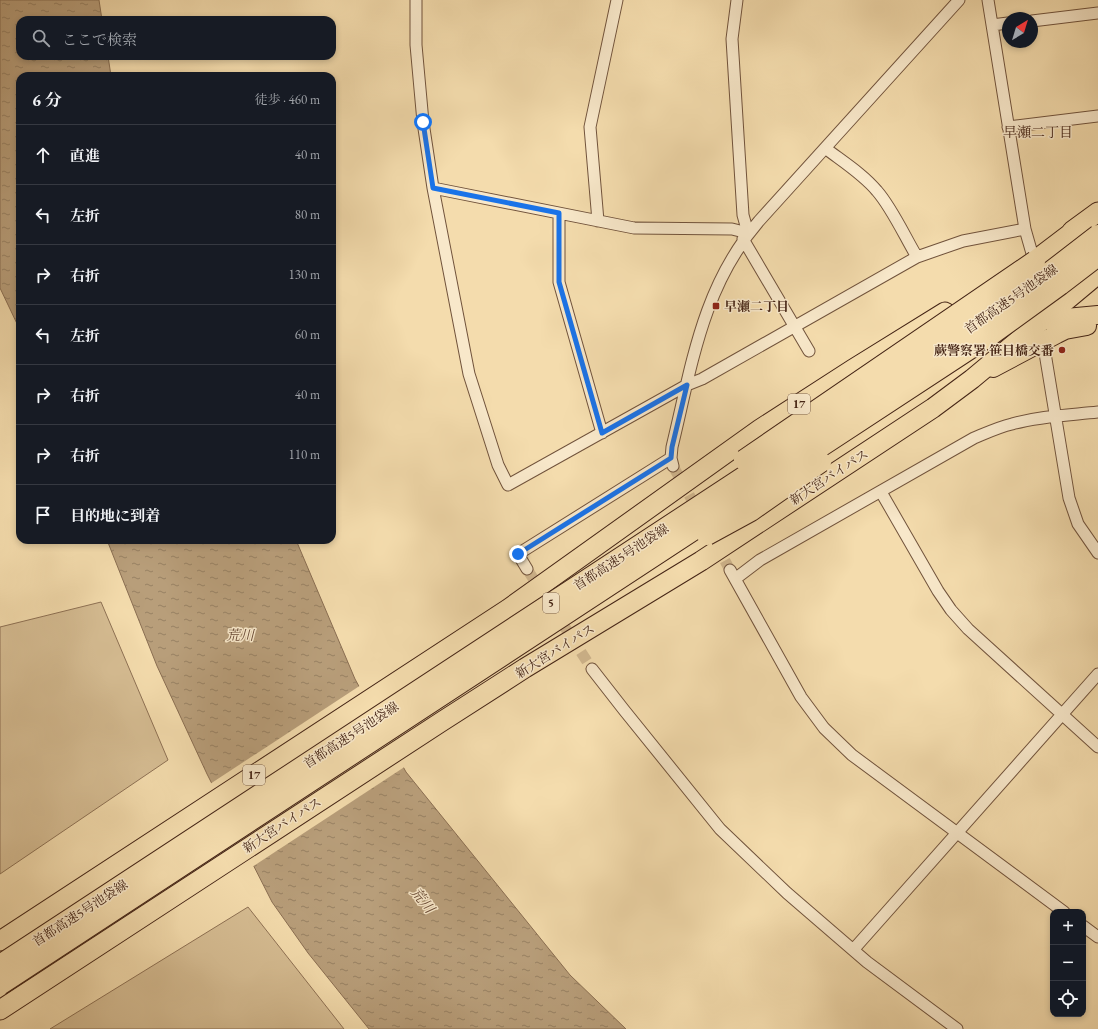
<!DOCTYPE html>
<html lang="ja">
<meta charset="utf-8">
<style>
:root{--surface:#171b24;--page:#20242c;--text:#f1f3f6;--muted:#9ea1a6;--line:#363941}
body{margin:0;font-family:"EB Garamond","Noto Serif JP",serif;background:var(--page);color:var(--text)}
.controls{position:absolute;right:12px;bottom:12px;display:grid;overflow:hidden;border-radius:8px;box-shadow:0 2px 6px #0003}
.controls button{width:36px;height:36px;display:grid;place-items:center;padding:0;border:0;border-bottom:1px solid var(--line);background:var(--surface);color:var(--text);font:20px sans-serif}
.compass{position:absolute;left:1002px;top:12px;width:36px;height:36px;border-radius:50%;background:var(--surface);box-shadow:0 2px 6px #0003;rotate:38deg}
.stop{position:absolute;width:12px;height:12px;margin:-9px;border:3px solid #1a73e8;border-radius:50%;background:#fff}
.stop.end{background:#1a73e8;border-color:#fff;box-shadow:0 1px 4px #0008}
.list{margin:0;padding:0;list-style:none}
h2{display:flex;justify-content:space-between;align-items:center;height:52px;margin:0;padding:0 16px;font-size:17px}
h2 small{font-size:13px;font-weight:400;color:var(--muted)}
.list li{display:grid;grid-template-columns:26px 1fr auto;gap:12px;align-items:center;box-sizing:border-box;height:60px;padding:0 16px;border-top:1px solid var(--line)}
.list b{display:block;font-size:15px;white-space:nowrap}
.list em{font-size:13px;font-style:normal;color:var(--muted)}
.icon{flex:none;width:22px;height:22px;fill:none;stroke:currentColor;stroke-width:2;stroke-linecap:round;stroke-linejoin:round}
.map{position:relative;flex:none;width:1098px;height:1029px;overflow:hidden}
.search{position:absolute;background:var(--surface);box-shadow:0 2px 6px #0003;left:16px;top:16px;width:320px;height:44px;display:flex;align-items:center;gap:10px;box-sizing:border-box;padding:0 14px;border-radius:12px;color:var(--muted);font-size:15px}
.panel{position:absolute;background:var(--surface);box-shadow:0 2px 6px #0003;left:16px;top:72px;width:320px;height:472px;border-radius:12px}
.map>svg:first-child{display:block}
.green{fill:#d6bd93;stroke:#8e7154}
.water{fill:url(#water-ripples);stroke:#8a6e52}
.pier{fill:#f4dcad}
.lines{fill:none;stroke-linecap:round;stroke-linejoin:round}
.minor-tunnel{stroke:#d1b78f;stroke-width:11;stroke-dasharray:11 5.5;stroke-linecap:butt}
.minor-casing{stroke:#71533c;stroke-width:13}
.primary-casing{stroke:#452516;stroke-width:20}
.trunk-casing{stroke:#452516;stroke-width:21}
.motorway-casing{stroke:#452516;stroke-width:22}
.minor{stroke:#f8e8ca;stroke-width:11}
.primary{stroke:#f4dcad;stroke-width:18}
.trunk{stroke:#f4dcad;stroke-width:19}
.motorway{stroke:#f4dcad;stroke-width:20}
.motorway-bridge-casing{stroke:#452516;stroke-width:22;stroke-linecap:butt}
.motorway-bridge{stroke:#f4dcad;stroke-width:20}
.route{stroke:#1a73e8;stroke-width:5}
.poi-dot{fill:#8f2418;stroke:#f8e8ca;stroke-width:1.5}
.labels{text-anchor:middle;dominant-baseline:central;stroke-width:3;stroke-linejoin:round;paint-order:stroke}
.shield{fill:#f8e8ca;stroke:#7b604c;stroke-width:1}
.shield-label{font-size:12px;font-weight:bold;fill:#452516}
.street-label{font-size:13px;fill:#452516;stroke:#f8e8ca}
.poi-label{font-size:13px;font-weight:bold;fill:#452516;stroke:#f8e8ca;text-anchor:start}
.neighbourhood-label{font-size:14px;fill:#452516;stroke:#f8e8ca}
.water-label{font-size:14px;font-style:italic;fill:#684934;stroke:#f8e8ca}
</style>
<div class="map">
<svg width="1098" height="1029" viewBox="0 0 1098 1029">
<defs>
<pattern id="water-ripples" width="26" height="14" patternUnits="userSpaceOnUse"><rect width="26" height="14" fill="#b89e7a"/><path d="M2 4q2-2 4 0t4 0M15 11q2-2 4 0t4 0" fill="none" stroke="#978163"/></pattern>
</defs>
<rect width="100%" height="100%" fill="#f4dcad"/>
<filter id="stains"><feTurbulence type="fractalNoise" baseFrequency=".005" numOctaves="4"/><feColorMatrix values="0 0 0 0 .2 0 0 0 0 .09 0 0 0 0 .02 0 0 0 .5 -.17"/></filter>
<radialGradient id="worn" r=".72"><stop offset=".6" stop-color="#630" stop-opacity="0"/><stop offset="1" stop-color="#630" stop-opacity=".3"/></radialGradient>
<path class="green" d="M101 602 168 760 0 874V627Z
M248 907 344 1029H50Z"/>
<path class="water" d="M0 0H99L102 20H20V56H108L111 76H20V330L0 288Z
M107 540H296L355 679 406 772 570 975 626 1029H369L308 953 272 902 207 774 157 666Z"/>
<path class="pier" d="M361 685 406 766 252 867 210 784Z"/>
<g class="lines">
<path class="minor-tunnel" d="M673 466 698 511
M717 546 730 570
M527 569 592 669"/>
<defs>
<path id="minor" d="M416 0V45L423 122 433 188 469 374 498 465 508 485 687 385 702 379 917 257 963 241 1025 229
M737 0 732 39 743 215 748 233
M988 0 1025 229 1033 257
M1032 21 1098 13
M992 25 1008 23
M1008 127 1098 116
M825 148C842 161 863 174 877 191 892 208 905 237 917 257
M433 188 634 228 732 229 748 233
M559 213V282L602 433
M598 221 590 127 617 0
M743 239 809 351
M1043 341 1069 498 1078 524 1098 553
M673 466 671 458 672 447C692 365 702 287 759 221L959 0
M881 492 938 591 951 610 968 629 1098 747
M527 569 518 554 671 458
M730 570 801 697 824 728 852 755 1064 912
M735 579 760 560 974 438C986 433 999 427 1012 424 1039 416 1070 415 1098 412
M592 669 624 710 720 829 787 893 867 962 957 1029
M1083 926 1098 937
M853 950 1098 674"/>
<path id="primary" d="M1034 321 1098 315
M993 368 1057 334 1065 330 1087 326"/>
<path id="trunk" d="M1072 231 1098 212
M0 941 508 609 760 429 853 369 945 312
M0 1010 441 722 525 668 701 561 933 408 972 379 1098 274"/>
<path id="motorway" d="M1035 261 1085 223"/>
</defs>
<use href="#minor" class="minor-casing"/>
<use href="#primary" class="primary-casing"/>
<use href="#trunk" class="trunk-casing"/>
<use href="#motorway" class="motorway-casing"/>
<use href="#minor" class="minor"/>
<use href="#primary" class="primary"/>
<use href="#trunk" class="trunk"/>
<use href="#motorway" class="motorway"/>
<defs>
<path id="motorway-bridge" d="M744 460 1035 261
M707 535 751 511 821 462
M0 965 981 321 1050 272 1098 235
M0 985 991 335 1060 285 1098 256"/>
</defs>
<use href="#motorway-bridge" class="motorway-bridge-casing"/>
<use href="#motorway-bridge" class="motorway-bridge"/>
</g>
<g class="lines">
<path class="route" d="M423 122 433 188 559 213V282L602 433 687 385 672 447 671 458 518 554"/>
</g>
<g class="poi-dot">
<rect x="712" y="302" width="8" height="8" rx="2"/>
<circle cx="1062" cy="350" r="4"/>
</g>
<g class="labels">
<g class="shield">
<rect x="788" y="394" width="22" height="20" rx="3"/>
<rect x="543" y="593" width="16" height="20" rx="3"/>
<rect x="243" y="765" width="22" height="20" rx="3"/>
</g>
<g class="shield-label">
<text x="799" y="404">17</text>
<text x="551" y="603">5</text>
<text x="254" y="775">17</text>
</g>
<g class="street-label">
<text transform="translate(1011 299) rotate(-35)">首都高速5号池袋線</text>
<text transform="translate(829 477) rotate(-33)">新大宮バイパス</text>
<text transform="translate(621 557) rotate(-33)">首都高速5号池袋線</text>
<text transform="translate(555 651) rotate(-32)">新大宮バイパス</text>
<text transform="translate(351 735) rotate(-33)">首都高速5号池袋線</text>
<text transform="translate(282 825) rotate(-33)">新大宮バイパス</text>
<text transform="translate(80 913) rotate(-33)">首都高速5号池袋線</text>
</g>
<g class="poi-label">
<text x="724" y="306">早瀬二丁目</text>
<text x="1054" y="350" text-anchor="end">蕨警察署 笹目橋交番</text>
</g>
<g class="neighbourhood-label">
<text x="1038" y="132">早瀬二丁目</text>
</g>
<g class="water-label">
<text x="240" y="635">荒川</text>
<text transform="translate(423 900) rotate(51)">荒川</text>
</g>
</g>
<rect width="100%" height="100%" filter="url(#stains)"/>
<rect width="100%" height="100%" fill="url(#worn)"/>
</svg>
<div class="controls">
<button>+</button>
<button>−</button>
<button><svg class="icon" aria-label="locate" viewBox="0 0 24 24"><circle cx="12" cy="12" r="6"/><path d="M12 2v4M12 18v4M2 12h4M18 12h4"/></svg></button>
</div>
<svg class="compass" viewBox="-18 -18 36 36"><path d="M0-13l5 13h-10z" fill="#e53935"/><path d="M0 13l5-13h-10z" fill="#9ea1a6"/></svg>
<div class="stop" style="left:423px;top:122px"></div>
<div class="stop end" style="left:518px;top:554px"></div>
<div class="search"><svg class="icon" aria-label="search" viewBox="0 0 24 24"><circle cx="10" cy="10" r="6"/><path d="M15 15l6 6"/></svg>ここで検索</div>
<section class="panel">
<h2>6 分<small>徒歩 · 460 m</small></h2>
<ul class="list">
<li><svg class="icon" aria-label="ahead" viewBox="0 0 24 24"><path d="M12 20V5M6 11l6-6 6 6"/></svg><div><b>直進</b></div><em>40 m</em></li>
<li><svg class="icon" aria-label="left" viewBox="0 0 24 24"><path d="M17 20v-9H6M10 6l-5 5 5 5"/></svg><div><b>左折</b></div><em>80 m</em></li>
<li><svg class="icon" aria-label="right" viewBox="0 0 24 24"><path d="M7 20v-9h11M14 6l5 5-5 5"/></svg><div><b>右折</b></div><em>130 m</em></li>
<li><svg class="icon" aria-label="left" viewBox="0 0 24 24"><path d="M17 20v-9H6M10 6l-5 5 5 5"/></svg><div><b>左折</b></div><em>60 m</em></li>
<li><svg class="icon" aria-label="right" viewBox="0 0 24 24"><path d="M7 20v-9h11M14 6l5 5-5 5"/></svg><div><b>右折</b></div><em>40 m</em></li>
<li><svg class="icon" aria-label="right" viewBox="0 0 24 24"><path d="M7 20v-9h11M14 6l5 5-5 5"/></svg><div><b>右折</b></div><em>110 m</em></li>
<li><svg class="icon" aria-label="arrive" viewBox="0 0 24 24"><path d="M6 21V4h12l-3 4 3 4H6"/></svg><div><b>目的地に到着</b></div></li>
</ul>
</section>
</div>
